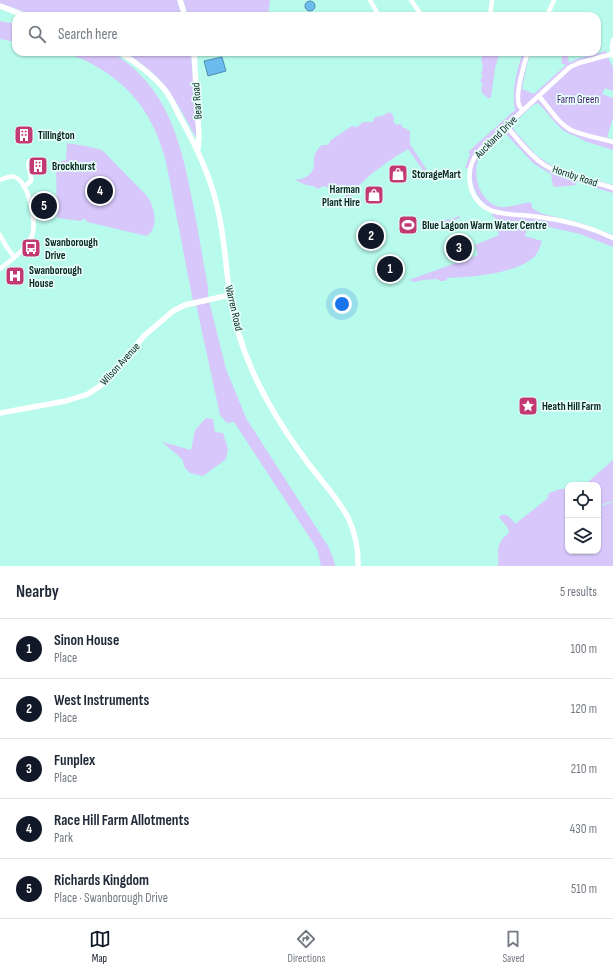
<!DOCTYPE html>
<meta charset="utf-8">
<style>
:root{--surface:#fff;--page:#f2f2f3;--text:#1f2937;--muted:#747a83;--line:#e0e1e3;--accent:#111827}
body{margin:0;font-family:"Sofia Sans Condensed",sans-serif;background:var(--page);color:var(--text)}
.controls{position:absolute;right:12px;bottom:12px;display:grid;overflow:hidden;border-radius:8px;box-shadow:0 1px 3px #0004}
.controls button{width:36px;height:36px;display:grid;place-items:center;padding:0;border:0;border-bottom:1px solid var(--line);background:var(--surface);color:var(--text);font:20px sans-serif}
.you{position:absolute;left:342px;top:304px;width:14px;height:14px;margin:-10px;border:3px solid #fff;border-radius:50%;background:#1a73e8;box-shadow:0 0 0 6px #1a73e833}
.badge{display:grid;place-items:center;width:26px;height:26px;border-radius:50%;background:var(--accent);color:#fff;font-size:13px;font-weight:700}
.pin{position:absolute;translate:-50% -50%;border:2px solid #fff;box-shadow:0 1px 4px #0006}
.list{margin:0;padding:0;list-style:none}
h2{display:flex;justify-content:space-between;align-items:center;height:52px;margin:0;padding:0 16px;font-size:17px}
h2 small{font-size:13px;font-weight:400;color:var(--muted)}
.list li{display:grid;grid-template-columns:26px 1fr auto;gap:12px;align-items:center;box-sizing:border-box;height:60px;padding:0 16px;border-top:1px solid var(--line)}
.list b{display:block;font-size:15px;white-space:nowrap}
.list p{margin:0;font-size:13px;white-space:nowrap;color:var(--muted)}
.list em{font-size:13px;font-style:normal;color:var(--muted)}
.icon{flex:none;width:22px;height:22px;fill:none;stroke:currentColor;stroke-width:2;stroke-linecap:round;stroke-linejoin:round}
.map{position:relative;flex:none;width:613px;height:566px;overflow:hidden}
.search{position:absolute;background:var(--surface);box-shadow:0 1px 3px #0004;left:12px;right:12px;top:12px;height:44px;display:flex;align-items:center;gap:10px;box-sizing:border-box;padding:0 14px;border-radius:12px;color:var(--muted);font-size:15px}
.sheet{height:352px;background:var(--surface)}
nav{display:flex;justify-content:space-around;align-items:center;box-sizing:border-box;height:56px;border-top:1px solid var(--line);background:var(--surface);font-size:11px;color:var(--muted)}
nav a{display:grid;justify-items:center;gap:2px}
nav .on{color:var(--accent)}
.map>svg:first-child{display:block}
.green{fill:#d7c7fb}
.water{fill:#6cbbef;stroke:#4e8db0}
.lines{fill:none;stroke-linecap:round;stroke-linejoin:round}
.minor{stroke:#fff;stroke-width:4.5}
.tertiary{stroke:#fff;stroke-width:5.5}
.labels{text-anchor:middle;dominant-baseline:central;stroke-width:3.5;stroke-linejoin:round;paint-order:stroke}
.park-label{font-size:11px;fill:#411b70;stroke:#e5fef8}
.street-label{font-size:11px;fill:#07231e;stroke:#e5fef8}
.poi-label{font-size:11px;font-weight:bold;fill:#07231e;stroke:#e5fef8;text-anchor:start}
</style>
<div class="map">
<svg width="613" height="566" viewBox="0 0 613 566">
<rect width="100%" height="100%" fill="#b8faeb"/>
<path class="green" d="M0 0H177L182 16H35L0 3Z
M183 0H270L268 16H188Z
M0 21 16 24V42L0 39Z
M606 50 607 55 613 68V91L605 88 602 94 613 98V118L607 137 613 140V150L584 141C578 136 570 135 564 131 555 124 548 113 540 105L538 103 533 105 514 123 513 126 514 130 536 155 552 166 613 185V193L576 182V185L557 187 553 186 551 174 534 164 505 133C500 134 497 138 493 142 490 145 485 148 482 152 470 169 477 200 499 207 505 208 522 204 529 202L532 204V208L535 210 543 214 581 223 613 235V247L580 234 531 223 528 224 525 236 542 241C540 247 538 254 533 258 513 274 473 277 448 278L445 281H440L437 279 423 280 415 282 409 280 478 255 475 245 499 235 494 221 496 218 492 216 494 210C478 202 470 187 472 169L465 168 470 154 468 152 515 110C511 91 517 70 523 52H531L527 64 522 89 534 94 566 65 561 63 563 52H567L569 63 577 59 603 52Z
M63 52H110C118 55 125 61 132 67 174 103 184 158 194 209 199 235 203 261 208 287V297L226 369 246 418 328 546 334 560 335 566H321L317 549 308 535 234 422 227 423 220 415 196 304 193 301 166 162C152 106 119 70 63 52Z
M126 52H191L196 123V137C184 117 174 94 157 77 148 68 136 60 126 52Z
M484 52H500L495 68 491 98H488L482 93 481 87 483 86 480 80 483 76 481 74 483 67 481 59Z
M390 112 394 117 393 121 396 125 401 124 403 128H405L410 131V144L430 175V180L408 149C385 163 363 177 348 200L344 193 343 189 339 185 331 189 323 186 318 189 313 186 306 185 295 180C304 179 313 175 314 165 314 160 313 157 316 152 317 149 320 147 322 145H328L331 140 352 126 357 127 363 122H373L375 117 382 116Z
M67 143 86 146 102 150 147 196C153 204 157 218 153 228 152 231 149 234 147 236L87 222 85 219H83L81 221 57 218 56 163 66 160Z
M459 216 460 218 445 224 444 226 437 229 435 228V223L442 221V222L448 219 449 220Z
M206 418 213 419 215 432 223 433 228 449 226 459 203 476 190 473 185 468 182 459 162 442 191 450 195 430Z
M613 460V501L598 506V485H582L588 482Z
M560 489H568V551H598V507L613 502V566H498C499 558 496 547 502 540 503 537 507 535 509 533L508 528 499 517C505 511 512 519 515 524L547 499 549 493Z"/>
<path class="water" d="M305 6a5 5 0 1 1 10 0a5 5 0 1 1-10 0Z
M222 57 226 71 208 76 204 61Z"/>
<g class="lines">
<path class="minor" d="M370 0 379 16
M411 0 422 16
M490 16 492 0
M547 16 554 0
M612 54 579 63 570 67 480 150C464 167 466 197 488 209 501 216 524 214 539 217 564 220 590 227 613 238
M613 56 612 46 613 40
M539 96C549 108 558 123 571 130 584 136 600 138 613 142
M523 110C523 110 519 106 519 105 515 95 524 63 528 52
M506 126C518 139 528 154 543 164 563 177 590 180 613 188
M0 180C5 178 10 175 15 177 29 183 37 223 32 236 26 250 11 260 0 269
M24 187 31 181C32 174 26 167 29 161L33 159
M0 235 6 246 14 257"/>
<path class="tertiary" d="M180 0 185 16
M0 6 26 16
M119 52C135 62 153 75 165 90 172 99 176 110 181 119 196 146 209 173 216 202 224 231 225 260 229 289 234 327 248 366 267 400 279 422 293 443 308 463 335 499 359 517 358 566
M194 52 199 136 198 149
M0 413 66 401 88 394 100 386 109 377 144 336 173 311 185 305 230 295"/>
</g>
<defs>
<symbol id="building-square" viewBox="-11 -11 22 22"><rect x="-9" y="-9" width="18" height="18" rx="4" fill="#c33974" stroke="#e5fef8"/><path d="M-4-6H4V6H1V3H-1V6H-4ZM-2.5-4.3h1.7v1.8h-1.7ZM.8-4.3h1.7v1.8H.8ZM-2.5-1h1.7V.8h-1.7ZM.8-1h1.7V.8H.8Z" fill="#fff"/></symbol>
<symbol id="shop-square" viewBox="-11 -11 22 22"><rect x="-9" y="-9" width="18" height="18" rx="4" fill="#c33974" stroke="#e5fef8"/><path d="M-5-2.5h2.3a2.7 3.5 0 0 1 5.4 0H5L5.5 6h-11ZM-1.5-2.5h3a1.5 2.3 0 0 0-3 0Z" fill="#fff"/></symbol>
<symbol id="stadium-square" viewBox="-11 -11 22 22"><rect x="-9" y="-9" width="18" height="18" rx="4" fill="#c33974" stroke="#e5fef8"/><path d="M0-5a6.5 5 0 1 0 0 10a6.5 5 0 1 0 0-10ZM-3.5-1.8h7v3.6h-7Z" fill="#fff"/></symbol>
<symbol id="bus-square" viewBox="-11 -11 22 22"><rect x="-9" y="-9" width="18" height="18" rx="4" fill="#c33974" stroke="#e5fef8"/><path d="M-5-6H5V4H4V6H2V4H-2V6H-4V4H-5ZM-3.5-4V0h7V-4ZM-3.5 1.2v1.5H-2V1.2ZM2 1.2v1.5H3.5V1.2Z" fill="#fff"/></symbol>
<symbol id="hospital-square" viewBox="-11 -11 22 22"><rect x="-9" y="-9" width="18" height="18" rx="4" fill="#c33974" stroke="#e5fef8"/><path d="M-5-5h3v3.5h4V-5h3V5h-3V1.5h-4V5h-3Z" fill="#fff"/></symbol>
<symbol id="sight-square" viewBox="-11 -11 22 22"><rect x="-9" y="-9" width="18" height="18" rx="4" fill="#c33974" stroke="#e5fef8"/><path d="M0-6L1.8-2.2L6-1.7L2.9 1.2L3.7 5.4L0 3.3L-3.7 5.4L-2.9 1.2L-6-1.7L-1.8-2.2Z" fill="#fff"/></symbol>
</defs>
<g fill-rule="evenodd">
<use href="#building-square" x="13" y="124" width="22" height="22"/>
<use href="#building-square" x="27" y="155" width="22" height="22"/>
<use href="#shop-square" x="387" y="163" width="22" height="22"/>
<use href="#shop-square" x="363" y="184" width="22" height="22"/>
<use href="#stadium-square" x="397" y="214" width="22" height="22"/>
<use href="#bus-square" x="20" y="237" width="22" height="22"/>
<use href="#hospital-square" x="4" y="265" width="22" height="22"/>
<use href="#sight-square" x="517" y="395" width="22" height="22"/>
</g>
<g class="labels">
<g class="park-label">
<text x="578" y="99">Farm Green</text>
</g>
<g class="street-label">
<text transform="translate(197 101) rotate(-94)">Bear Road</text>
<text transform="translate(496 137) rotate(-45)">Auckland Drive</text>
<text transform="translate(575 176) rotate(18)">Hornby Road</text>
<text transform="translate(234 308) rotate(77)">Warren Road</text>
<text transform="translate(120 364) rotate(-48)">Wilson Avenue</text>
</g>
<g class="poi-label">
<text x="38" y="135">Tillington</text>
<text x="52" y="166">Brockhurst</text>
<text x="412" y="174">StorageMart</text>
<text x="360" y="189" text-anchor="end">Harman<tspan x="360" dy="13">Plant Hire</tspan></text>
<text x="422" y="225">Blue Lagoon Warm Water Centre</text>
<text x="45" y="242">Swanborough<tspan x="45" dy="13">Drive</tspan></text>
<text x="29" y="270">Swanborough<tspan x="29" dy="13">House</tspan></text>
<text x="542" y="406">Heath Hill Farm</text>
</g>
</g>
</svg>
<div class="controls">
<button><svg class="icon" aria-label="locate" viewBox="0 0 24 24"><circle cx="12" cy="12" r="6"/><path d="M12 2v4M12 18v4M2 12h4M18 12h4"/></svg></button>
<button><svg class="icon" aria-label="layers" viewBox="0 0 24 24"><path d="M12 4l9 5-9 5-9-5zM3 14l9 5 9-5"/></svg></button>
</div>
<div class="you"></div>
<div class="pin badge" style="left:390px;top:269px">1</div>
<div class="pin badge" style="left:371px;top:236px">2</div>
<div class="pin badge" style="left:459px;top:248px">3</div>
<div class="pin badge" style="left:100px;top:191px">4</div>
<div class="pin badge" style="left:44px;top:206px">5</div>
<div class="search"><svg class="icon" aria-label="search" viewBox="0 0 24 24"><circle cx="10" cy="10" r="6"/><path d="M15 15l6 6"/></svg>Search here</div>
</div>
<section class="sheet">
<h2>Nearby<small>5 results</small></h2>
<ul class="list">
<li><span class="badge">1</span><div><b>Sinon House</b><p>Place</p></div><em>100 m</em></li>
<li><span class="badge">2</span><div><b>West Instruments</b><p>Place</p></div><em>120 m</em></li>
<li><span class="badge">3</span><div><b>Funplex</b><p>Place</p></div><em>210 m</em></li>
<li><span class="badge">4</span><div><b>Race Hill Farm Allotments</b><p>Park</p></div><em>430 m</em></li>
<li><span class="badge">5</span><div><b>Richards Kingdom</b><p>Place · Swanborough Drive</p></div><em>510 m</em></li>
</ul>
</section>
<nav>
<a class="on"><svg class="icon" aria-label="map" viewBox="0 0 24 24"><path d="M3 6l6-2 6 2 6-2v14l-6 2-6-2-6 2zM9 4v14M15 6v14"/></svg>Map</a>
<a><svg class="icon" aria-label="directions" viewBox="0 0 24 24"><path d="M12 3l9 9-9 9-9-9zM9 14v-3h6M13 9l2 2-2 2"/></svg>Directions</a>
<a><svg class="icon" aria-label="saved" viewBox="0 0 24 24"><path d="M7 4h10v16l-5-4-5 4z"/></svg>Saved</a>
</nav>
